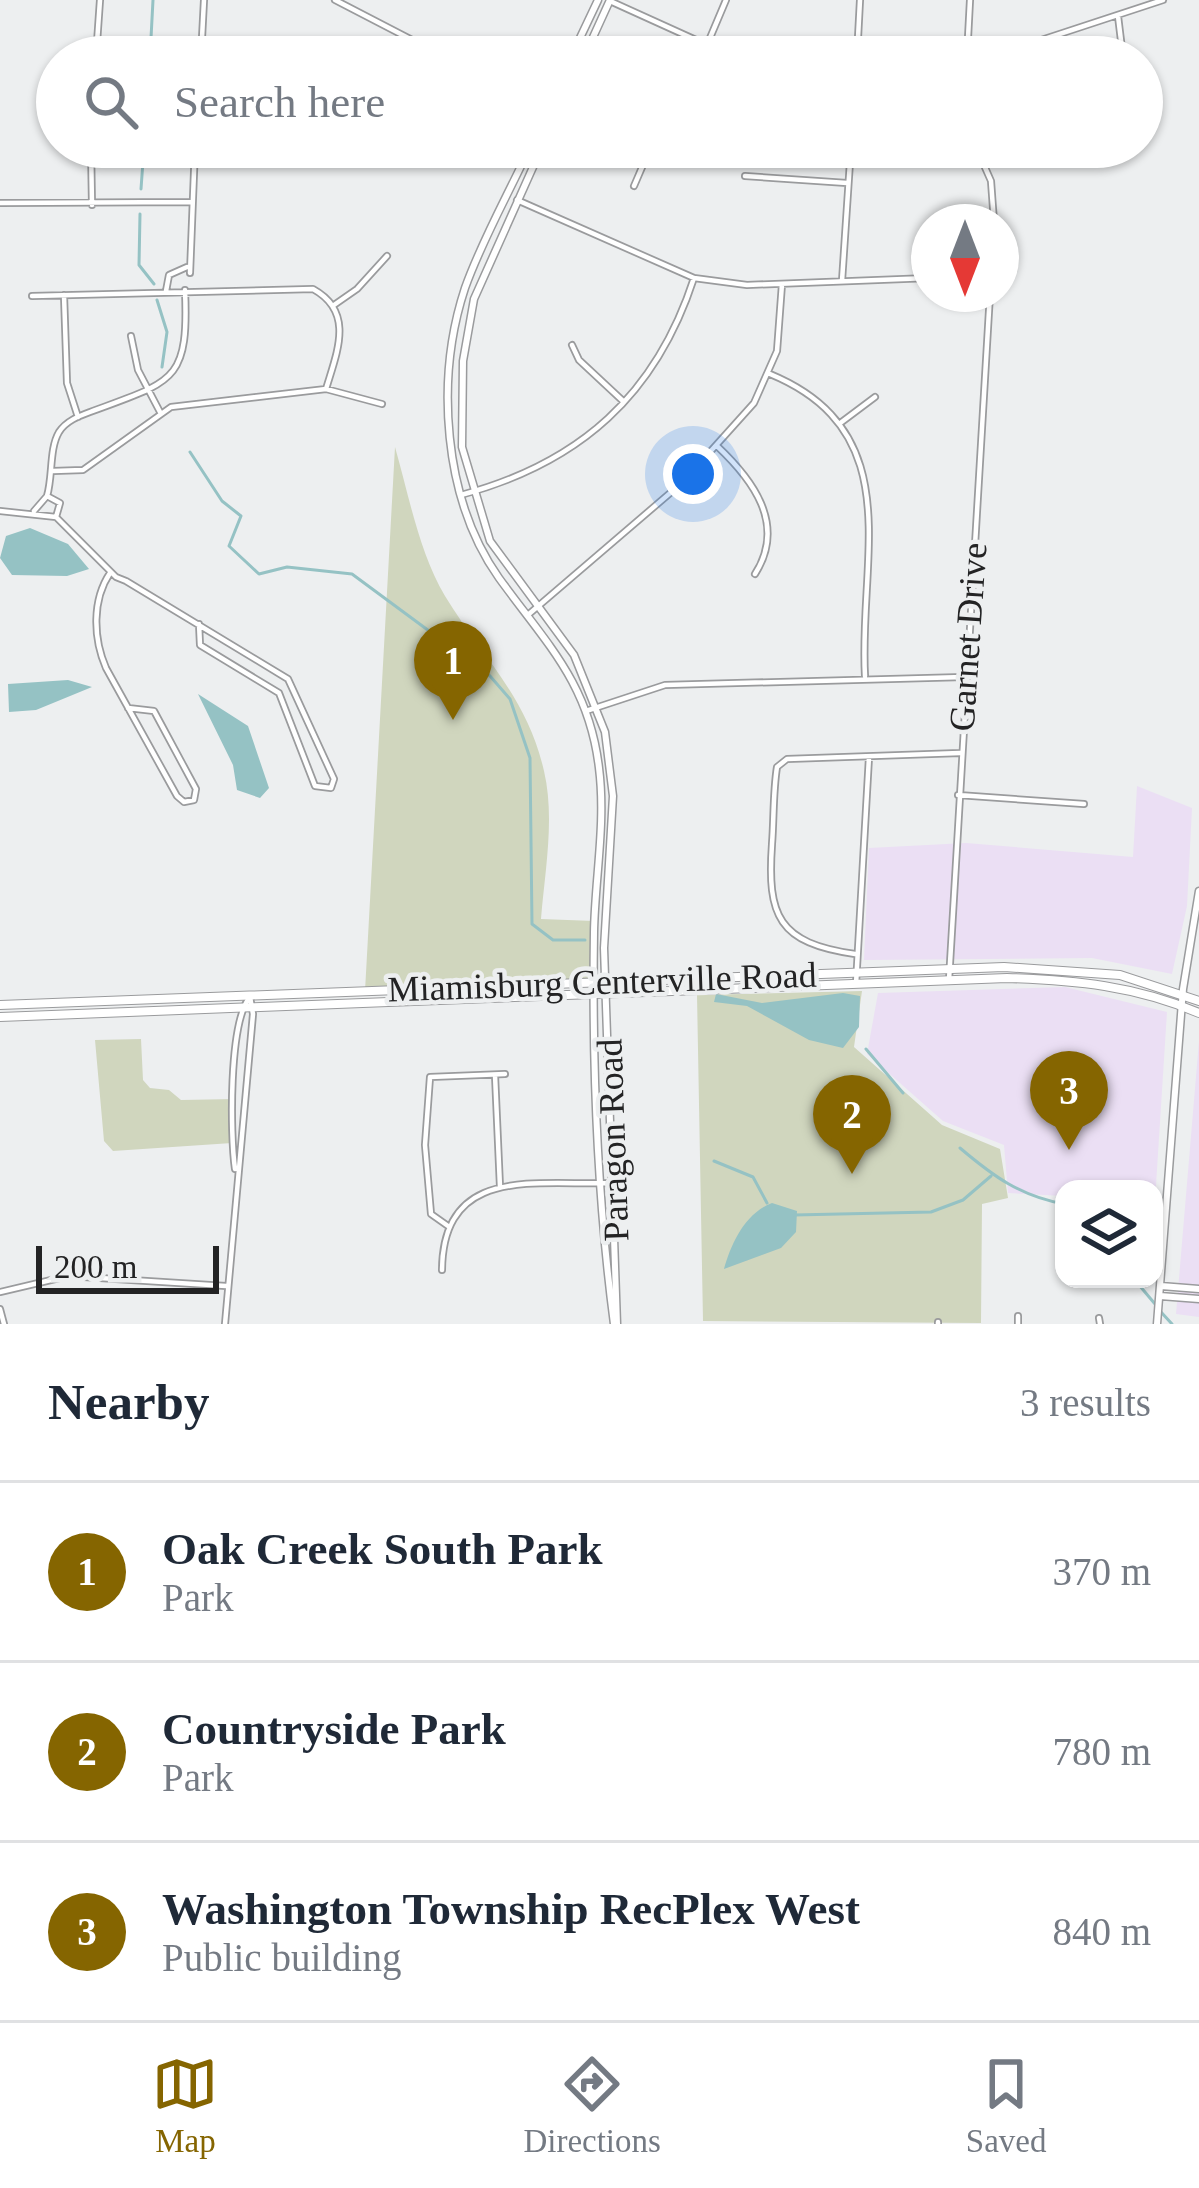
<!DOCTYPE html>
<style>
:root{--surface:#fff;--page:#f6f6f7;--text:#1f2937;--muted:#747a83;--line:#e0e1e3;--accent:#856500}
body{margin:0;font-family:"Times New Roman",serif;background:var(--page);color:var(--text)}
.controls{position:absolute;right:36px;bottom:36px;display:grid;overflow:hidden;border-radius:24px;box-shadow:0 3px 9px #0004}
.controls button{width:108px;height:108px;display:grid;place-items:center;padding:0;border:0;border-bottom:3px solid var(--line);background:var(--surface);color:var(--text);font:60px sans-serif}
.compass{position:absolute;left:911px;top:204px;width:108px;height:108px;border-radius:50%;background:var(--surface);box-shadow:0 3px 9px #0004;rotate:180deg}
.scale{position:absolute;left:36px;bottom:30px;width:183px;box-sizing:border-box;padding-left:12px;border:6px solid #232324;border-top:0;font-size:33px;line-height:42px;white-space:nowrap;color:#232324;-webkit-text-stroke:9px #edeff0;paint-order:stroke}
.you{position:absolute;left:693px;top:474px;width:42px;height:42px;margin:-30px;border:9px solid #fff;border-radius:50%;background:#1a73e8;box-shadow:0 0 0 18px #1a73e833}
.badge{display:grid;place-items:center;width:78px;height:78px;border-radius:50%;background:var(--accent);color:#fff;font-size:39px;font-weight:700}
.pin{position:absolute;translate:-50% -99px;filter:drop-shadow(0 3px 6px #0008)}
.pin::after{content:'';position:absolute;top:63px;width:42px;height:36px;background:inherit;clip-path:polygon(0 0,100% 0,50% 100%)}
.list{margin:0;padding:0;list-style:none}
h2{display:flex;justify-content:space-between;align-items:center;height:156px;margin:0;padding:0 48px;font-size:51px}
h2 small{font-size:39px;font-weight:400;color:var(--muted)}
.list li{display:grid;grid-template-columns:78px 1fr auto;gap:36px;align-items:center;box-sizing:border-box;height:180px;padding:0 48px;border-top:3px solid var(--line)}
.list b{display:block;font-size:45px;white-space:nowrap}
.list p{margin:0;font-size:39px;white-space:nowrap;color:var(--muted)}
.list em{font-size:39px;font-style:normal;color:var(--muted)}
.icon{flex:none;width:66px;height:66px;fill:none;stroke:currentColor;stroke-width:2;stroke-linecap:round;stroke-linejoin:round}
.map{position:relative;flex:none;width:1199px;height:1324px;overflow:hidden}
.search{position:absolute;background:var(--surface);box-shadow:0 3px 9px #0004;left:36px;right:36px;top:36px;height:132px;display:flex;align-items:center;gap:30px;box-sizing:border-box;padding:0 42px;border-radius:66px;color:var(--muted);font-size:45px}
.sheet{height:696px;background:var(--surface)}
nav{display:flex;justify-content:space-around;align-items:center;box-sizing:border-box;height:168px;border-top:3px solid var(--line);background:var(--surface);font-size:33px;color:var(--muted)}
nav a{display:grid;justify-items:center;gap:6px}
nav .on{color:var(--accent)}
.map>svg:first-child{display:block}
.commercial{fill:#ebdff4}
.green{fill:#d0d6be}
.water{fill:#95c2c4}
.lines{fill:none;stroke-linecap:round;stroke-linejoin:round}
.stream{stroke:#95c2c4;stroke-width:3}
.minor-casing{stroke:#9a9b9d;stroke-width:8}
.tertiary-casing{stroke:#9a9b9d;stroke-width:9}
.secondary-casing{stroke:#9a9b9d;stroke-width:10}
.minor{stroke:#fff;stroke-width:4.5}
.tertiary{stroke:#fff;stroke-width:6}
.secondary{stroke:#fff;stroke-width:8}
.labels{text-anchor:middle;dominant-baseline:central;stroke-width:9;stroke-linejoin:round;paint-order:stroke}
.street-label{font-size:36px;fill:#232324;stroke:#edeff0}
</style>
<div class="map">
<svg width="1199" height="1324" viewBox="0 0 1199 1324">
<rect width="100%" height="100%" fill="#edeff0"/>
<path class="commercial" d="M1137 786 1192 808 1187 906 1172 974 1092 958 864 960 869 848 966 843 1133 857Z
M1065 987 1167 1012 1155 1201 1154 1189H1064V1196L1008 1193 1004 1145 943 1121 867 1054 878 993Z
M1199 1041V1317L1176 1314Z"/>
<path class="green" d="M395 447C409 496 419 552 445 596 483 658 527 697 544 771 555 818 545 871 541 919L594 921 595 984 365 991Z
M862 991 854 1047 942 1125 1000 1149 1008 1198 982 1204 981 1323 703 1321 697 995Z
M141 1039 143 1080 150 1088 169 1090 181 1100 235 1099 232 1143 113 1151 104 1141 95 1040Z"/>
<path class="water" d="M30 528 68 544 89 569 67 576 12 575 0 558 6 536Z
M68 680 92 687 36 710 9 712 8 684Z
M198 694 248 726 269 788 260 798 237 790 233 765Z
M843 993 860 996 859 1027 843 1048 809 1040 747 1006 714 1002 716 994 762 1003Z
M772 1203 797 1211 796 1232 781 1248 724 1269C731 1244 745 1213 772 1203Z"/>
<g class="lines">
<path class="stream" d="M150 57 153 0
M141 189 144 147
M140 214 139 265 154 284
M157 300 167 332 162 367
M190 452 222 501 241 516 229 546 259 574 287 567 352 574 490 676 510 699 530 758 532 924 553 940H585
M866 1049 903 1093
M960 1148C993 1176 1020 1196 1064 1204
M714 1161 753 1177 767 1203
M794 1215 931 1212 963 1200 991 1176
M1134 1279 1155 1304
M1161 1312 1172 1324"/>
<defs>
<path id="minor" d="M335 0 445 57
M610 1 707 45 726 0
M1118 16 1123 57
M622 43 651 57
M968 47H1020L1163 0
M96 57 100 0
M201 57 204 0
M857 57 860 0
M967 57 970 0
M91 147 92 205
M628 147 646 158 634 186
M976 147 991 181 994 222
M1111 161 1117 147
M745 176 847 183
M517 200 694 278 747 285 929 278
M0 203 191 202
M190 273 195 147
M842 281 851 147
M166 291 169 275 187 267
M64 295 67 383 78 417
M32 296 313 289C355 312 337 352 326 389
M334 305 357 289 387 256
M131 336 138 370 160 412
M572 345 579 360 624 402
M770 374C910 432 858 559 865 676
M839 424 875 397
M717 446C752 479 787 524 755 574
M53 471 83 470 171 407 326 389 382 404
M461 495C580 463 656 395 694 278
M47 496C53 476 49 449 59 432 66 421 79 416 90 412 173 381 189 383 185 290
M0 511 56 517 60 503 47 496 34 511
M56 517 116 577 126 581 288 679 334 779 331 788 315 786 279 693 200 645 199 624
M110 573C92 600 93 638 106 668L177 796 184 802 194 800 196 789 154 711 128 708
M529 614 683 482 754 403 777 351 782 284
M586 711 665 685 964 677
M958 795 1084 804
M855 954C778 943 767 916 772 844 774 818 773 792 777 767L787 759 960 753
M949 980 990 294
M856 984 869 757
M495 1075 500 1187
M235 1169C230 1133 229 1025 249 998
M448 1226 431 1214 425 1145 430 1077 505 1074
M442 1270C443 1164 537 1186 613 1183
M0 1292 68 1276 226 1286
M0 1309 4 1324
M1018 1316V1324
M1099 1318 1100 1324
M938 1322V1324
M225 1324 253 1014 250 997"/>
<path id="tertiary" d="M571 57 598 0
M584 57 610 0
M530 147C509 193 482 240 465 288 435 379 443 499 499 578 546 643 589 683 599 768 606 823 595 878 594 932 592 1061 597 1196 614 1324
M542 147 474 299 463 361 462 447 490 541 574 655 605 732 613 796 604 948 617 1324
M1161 1286 1199 1289
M1160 1296 1199 1299
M1157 1324 1183 989 1199 891"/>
<path id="secondary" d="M0 1005 1004 967 1120 975 1199 1001
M0 1017 1007 978C1075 980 1136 986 1199 1013"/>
</defs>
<use href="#minor" class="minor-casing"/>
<use href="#tertiary" class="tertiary-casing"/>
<use href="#secondary" class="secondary-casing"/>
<use href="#minor" class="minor"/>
<use href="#tertiary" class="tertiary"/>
<use href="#secondary" class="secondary"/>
</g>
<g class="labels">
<g class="street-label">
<text transform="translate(968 637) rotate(-86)">Garnet Drive</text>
<text transform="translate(602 982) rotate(-2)">Miamisburg Centerville Road</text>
<text transform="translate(613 1140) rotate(-92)">Paragon Road</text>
</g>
</g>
</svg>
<div class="controls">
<button><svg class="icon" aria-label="layers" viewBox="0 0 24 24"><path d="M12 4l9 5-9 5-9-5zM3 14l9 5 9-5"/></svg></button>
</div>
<svg class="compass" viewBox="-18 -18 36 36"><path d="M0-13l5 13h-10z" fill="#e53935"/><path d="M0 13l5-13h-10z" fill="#747a83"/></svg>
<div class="scale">200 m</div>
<div class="you"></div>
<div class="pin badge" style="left:453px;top:720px">1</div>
<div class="pin badge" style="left:852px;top:1174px">2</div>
<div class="pin badge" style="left:1069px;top:1150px">3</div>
<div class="search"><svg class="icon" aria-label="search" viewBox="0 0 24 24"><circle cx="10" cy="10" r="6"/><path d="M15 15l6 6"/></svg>Search here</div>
</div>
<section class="sheet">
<h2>Nearby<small>3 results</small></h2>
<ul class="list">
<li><span class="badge">1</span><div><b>Oak Creek South Park</b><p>Park</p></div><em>370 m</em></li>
<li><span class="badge">2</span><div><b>Countryside Park</b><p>Park</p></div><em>780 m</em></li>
<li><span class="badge">3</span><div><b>Washington Township RecPlex West</b><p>Public building</p></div><em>840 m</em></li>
</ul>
</section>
<nav>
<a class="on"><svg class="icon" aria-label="map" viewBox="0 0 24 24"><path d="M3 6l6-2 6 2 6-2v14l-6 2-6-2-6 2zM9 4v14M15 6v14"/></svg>Map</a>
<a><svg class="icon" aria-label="directions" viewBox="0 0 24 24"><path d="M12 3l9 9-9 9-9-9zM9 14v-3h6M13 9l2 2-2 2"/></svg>Directions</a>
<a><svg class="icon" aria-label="saved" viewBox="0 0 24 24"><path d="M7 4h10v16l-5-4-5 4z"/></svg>Saved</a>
</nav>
